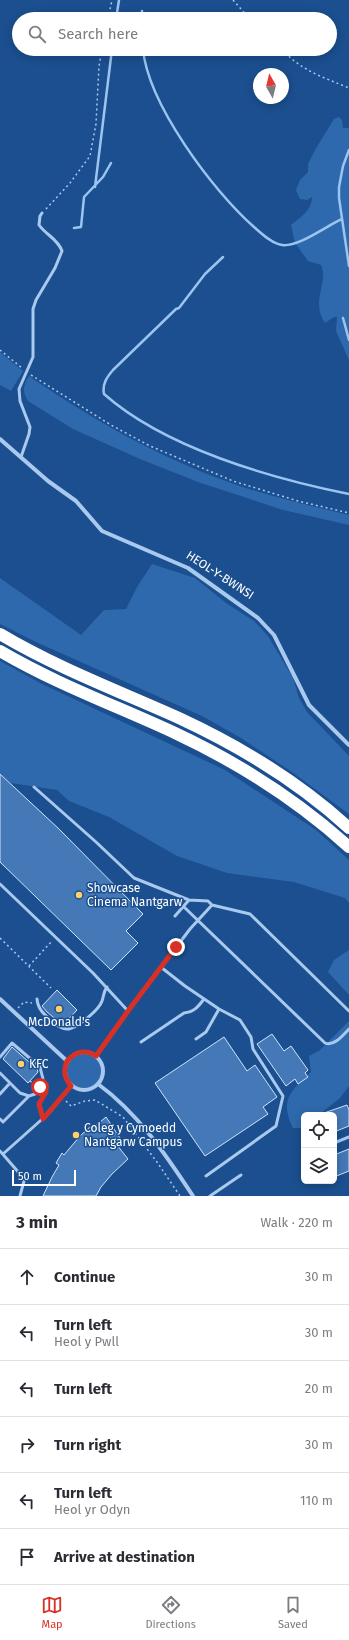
<!DOCTYPE html>
<meta charset="utf-8">
<style>
:root{--surface:#fff;--page:#f7f7f7;--text:#2b2b33;--muted:#7c7c81;--line:#e1e1e2;--accent:#d93025}
body{margin:0;font-family:"Fira Sans",sans-serif;background:var(--page);color:var(--text)}
.controls{position:absolute;right:12px;bottom:12px;display:grid;overflow:hidden;border-radius:6px;box-shadow:0 2px 10px #0003}
.controls button{width:36px;height:36px;display:grid;place-items:center;padding:0;border:0;border-bottom:1px solid var(--line);background:var(--surface);color:var(--text);font:20px sans-serif}
.compass{position:absolute;left:253px;top:68px;width:36px;height:36px;border-radius:50%;background:var(--surface);box-shadow:0 2px 10px #0003;rotate:352deg}
.scale{position:absolute;left:12px;bottom:10px;width:64px;box-sizing:border-box;padding-left:4px;border:2px solid #fff;border-top:0;font-size:11px;line-height:14px;white-space:nowrap;color:#fff;-webkit-text-stroke:3px #1b4f8f;paint-order:stroke}
.stop{position:absolute;width:12px;height:12px;margin:-9px;border:3px solid #d93025;border-radius:50%;background:#fff}
.stop.end{background:#d93025;border-color:#fff;box-shadow:0 1px 4px #0008}
.list{margin:0;padding:0;list-style:none}
h2{display:flex;justify-content:space-between;align-items:center;height:52px;margin:0;padding:0 16px;font-size:17px}
h2 small{font-size:13px;font-weight:400;color:var(--muted)}
.list li{display:grid;grid-template-columns:26px 1fr auto;gap:12px;align-items:center;box-sizing:border-box;height:56px;padding:0 16px;border-top:1px solid var(--line)}
.list b{display:block;font-size:15px;white-space:nowrap}
.list p{margin:0;font-size:13px;white-space:nowrap;color:var(--muted)}
.list em{font-size:13px;font-style:normal;color:var(--muted)}
.icon{flex:none;width:22px;height:22px;fill:none;stroke:currentColor;stroke-width:2;stroke-linecap:round;stroke-linejoin:round}
.map{position:relative;flex:none;width:349px;height:1196px;overflow:hidden}
.search{position:absolute;background:var(--surface);box-shadow:0 2px 10px #0003;left:12px;right:12px;top:12px;height:44px;display:flex;align-items:center;gap:10px;box-sizing:border-box;padding:0 14px;border-radius:22px;color:var(--muted);font-size:15px}
.sheet{height:388px;background:var(--surface)}
nav{display:flex;justify-content:space-around;align-items:center;box-sizing:border-box;height:56px;border-top:1px solid var(--line);background:var(--surface);font-size:11px;color:var(--muted)}
nav a{display:grid;justify-items:center;gap:2px}
nav .on{color:var(--accent)}
.map>svg:first-child{display:block}
.green{fill:#2e69ad}
.lines{fill:none;stroke-linecap:round;stroke-linejoin:round}
.stream{stroke:#9cc4f0;stroke-width:2.5}
.building{fill:#4478b7;stroke:#cfe3fa}
.path{stroke:#a9c9ee;stroke-width:1.5;stroke-dasharray:2 3;stroke-linecap:butt}
.lane{stroke:#a9c9ee;stroke-width:3}
.street{stroke:#a9c9ee;stroke-width:4}
.highway{stroke:#fff;stroke-width:12}
.route{stroke:#d93025;stroke-width:5}
.poi-dot{fill:#ffd166;stroke:#1b4f8f;stroke-width:1.5}
.labels{text-anchor:middle;dominant-baseline:central;stroke-width:3;stroke-linejoin:round;paint-order:stroke}
.street-label{font-size:12px;fill:#fff;stroke:#1b4f8f}
.poi-label{font-size:12px;fill:#fff;stroke:#1b4f8f;text-anchor:start}
</style>
<div class="map">
<svg width="349" height="1196" viewBox="0 0 349 1196">
<rect width="100%" height="100%" fill="#1b4f8f"/>
<path class="green" d="M339 117 342 120 343 128H349V360L336 331 337 317H334L325 323C310 301 329 283 321 265L308 261 295 243 291 225C301 217 312 210 312 197L307 200 300 199 296 190 300 180 308 172V164L315 150 334 119Z
M0 352 23 371 11 391 0 385Z
M29 376C87 416 149 452 215 477 258 494 304 504 349 515V525L283 510 198 482 140 459 73 429 28 401C22 392 23 386 29 376Z
M152 564 195 578 226 603 254 621 268 636 293 678 299 698 307 712 349 756V814L292 772 241 738 202 716 36 642 0 624V578L81 635 104 610 126 609 137 587Z
M0 661 42 684 225 770 316 830 349 860V903L345 898 294 882 227 873 177 856 109 817 69 801 57 790 11 783 0 774Z
M349 950V995L328 972 334 960Z
M349 1021V1086L340 1098 319 1115H304V1126L301 1128H293C279 1099 291 1091 311 1072L309 1056 320 1050Z
M65 1071a19 19 0 1 1 38 0a19 19 0 1 1-38 0Z"/>
<g class="lines">
<path class="stream" d="M142 11V19
M116 19 119 0
M143 49C148 104 213 191 254 227 261 233 272 244 282 245 299 247 326 226 342 219
M349 150 343 166 339 187V198L349 266
M95 187 112 49
M74 228 81 227 84 197 103 177 111 163
M223 257 205 274 179 308 176 309 113 370C107 377 102 384 104 394 165 448 270 478 349 494
M343 318 349 340"/>
</g>
<path class="building" d="M0 774 59 829 143 914 126 931 138 943 111 970 0 862Z
M57 990 77 1010 63 1025 47 1012 42 1006Z
M272 1034 284 1051 291 1046 308 1070 305 1073 308 1077 298 1084 295 1079 286 1086 257 1044Z
M224 1037 247 1071 255 1065 277 1097 263 1107 268 1114 205 1156 155 1083Z
M12 1047 37 1069 38 1072 28 1083 3 1059Z
M347 1105 349 1110V1126L334 1132V1115L321 1114Z
M106 1117 122 1141 117 1145 128 1159 112 1174 101 1187 96 1196H43L52 1177 59 1165 56 1163 62 1153 64 1155 80 1136 92 1125 94 1127Z
M349 1149V1171L334 1177V1155Z"/>
<g class="lines">
<path class="path" d="M233 0 250 19
M108 19 112 0
M282 49C301 71 323 77 349 88
M46 209 70 183 90 156 96 124 99 66 102 49
M0 350 22 368
M31 375 111 425 150 446 233 481 298 501 349 513
M0 938 51 988
M29 966 52 941
M18 1008 24 1002 32 1003
M30 1081 35 1085
M66 1101 71 1106 85 1101 95 1100 123 1117 157 1162 180 1196
M41 1113 39 1104 44 1096 45 1091"/>
<path class="lane" d="M21 457 29 434 30 427 20 401 19 389 33 357V309L36 300 55 268 62 251C58 239 46 235 39 225L40 216 42 213
M34 787 96 842 134 878 189 900 208 901 212 905 250 914 349 1011
M0 884 93 973 128 1011
M184 907 325 1043C334 1047 343 1035 349 1029
M175 916 189 900
M162 968 185 986 219 1009 240 1020 251 1037 253 1049 283 1096 276 1126 206 1176
M37 999C38 1010 45 1015 52 1021 57 1026 62 1030 69 1029 78 1027 99 1010 102 1001 104 996 103 992 107 987
M196 1039 206 1032 219 1009
M141 1042 184 1013C194 1012 198 1007 204 999
M96 1056 128 1011 190 929 212 905
M0 1057 12 1043 40 1067 43 1079 39 1089 35 1094 29 1096 3 1122 0 1119
M0 1073 20 1093 29 1096
M0 1094 10 1083
M334 1143 349 1137
M0 1151 20 1174 24 1181 20 1196
M3 1154 49 1113 71 1086
M210 1196 241 1175"/>
<path class="street" d="M0 439 48 481 76 501 102 531 188 568 258 618 274 635 309 705 349 745
M0 999 67 1061
M65 1071a19 19 0 1 1 38 0a19 19 0 1 1-38 0Z
M98 1084C138 1113 166 1155 193 1196"/>
<path class="highway" d="M0 634C57 668 121 692 181 719 241 747 300 783 349 828
M0 651C56 684 117 706 175 733 239 763 297 800 349 847"/>
</g>
<g class="lines">
<path class="route" d="M40 1087V1088L46 1092 39 1104 43 1119 71 1086C64 1077 63 1071 67 1061 76 1051 85 1049 96 1056L128 1011 176 947"/>
</g>
<g class="poi-dot">
<circle cx="79" cy="895" r="4"/>
<circle cx="59" cy="1009" r="4"/>
<circle cx="21" cy="1064" r="4"/>
<circle cx="76" cy="1135" r="4"/>
</g>
<g class="labels">
<g class="street-label">
<text transform="translate(220 575) rotate(33)">HEOL-Y-BWNSI</text>
</g>
<g class="poi-label">
<text x="87" y="888">Showcase<tspan x="87" dy="14">Cinema Nantgarw</tspan></text>
<text x="59" y="1022" text-anchor="middle">McDonald's</text>
<text x="29" y="1064">KFC</text>
<text x="84" y="1128">Coleg y Cymoedd<tspan x="84" dy="14">Nantgarw Campus</tspan></text>
</g>
</g>
</svg>
<div class="controls">
<button><svg class="icon" aria-label="locate" viewBox="0 0 24 24"><circle cx="12" cy="12" r="6"/><path d="M12 2v4M12 18v4M2 12h4M18 12h4"/></svg></button>
<button><svg class="icon" aria-label="layers" viewBox="0 0 24 24"><path d="M12 4l9 5-9 5-9-5zM3 14l9 5 9-5"/></svg></button>
</div>
<svg class="compass" viewBox="-18 -18 36 36"><path d="M0-13l5 13h-10z" fill="#e53935"/><path d="M0 13l5-13h-10z" fill="#7c7c81"/></svg>
<div class="scale">50 m</div>
<div class="stop" style="left:40px;top:1087px"></div>
<div class="stop end" style="left:176px;top:947px"></div>
<div class="search"><svg class="icon" aria-label="search" viewBox="0 0 24 24"><circle cx="10" cy="10" r="6"/><path d="M15 15l6 6"/></svg>Search here</div>
</div>
<section class="sheet">
<h2>3 min<small>Walk · 220 m</small></h2>
<ul class="list">
<li><svg class="icon" aria-label="ahead" viewBox="0 0 24 24"><path d="M12 20V5M6 11l6-6 6 6"/></svg><div><b>Continue</b></div><em>30 m</em></li>
<li><svg class="icon" aria-label="left" viewBox="0 0 24 24"><path d="M17 20v-9H6M10 6l-5 5 5 5"/></svg><div><b>Turn left</b><p>Heol y Pwll</p></div><em>30 m</em></li>
<li><svg class="icon" aria-label="left" viewBox="0 0 24 24"><path d="M17 20v-9H6M10 6l-5 5 5 5"/></svg><div><b>Turn left</b></div><em>20 m</em></li>
<li><svg class="icon" aria-label="right" viewBox="0 0 24 24"><path d="M7 20v-9h11M14 6l5 5-5 5"/></svg><div><b>Turn right</b></div><em>30 m</em></li>
<li><svg class="icon" aria-label="left" viewBox="0 0 24 24"><path d="M17 20v-9H6M10 6l-5 5 5 5"/></svg><div><b>Turn left</b><p>Heol yr Odyn</p></div><em>110 m</em></li>
<li><svg class="icon" aria-label="arrive" viewBox="0 0 24 24"><path d="M6 21V4h12l-3 4 3 4H6"/></svg><div><b>Arrive at destination</b></div></li>
</ul>
</section>
<nav>
<a class="on"><svg class="icon" aria-label="map" viewBox="0 0 24 24"><path d="M3 6l6-2 6 2 6-2v14l-6 2-6-2-6 2zM9 4v14M15 6v14"/></svg>Map</a>
<a><svg class="icon" aria-label="directions" viewBox="0 0 24 24"><path d="M12 3l9 9-9 9-9-9zM9 14v-3h6M13 9l2 2-2 2"/></svg>Directions</a>
<a><svg class="icon" aria-label="saved" viewBox="0 0 24 24"><path d="M7 4h10v16l-5-4-5 4z"/></svg>Saved</a>
</nav>
